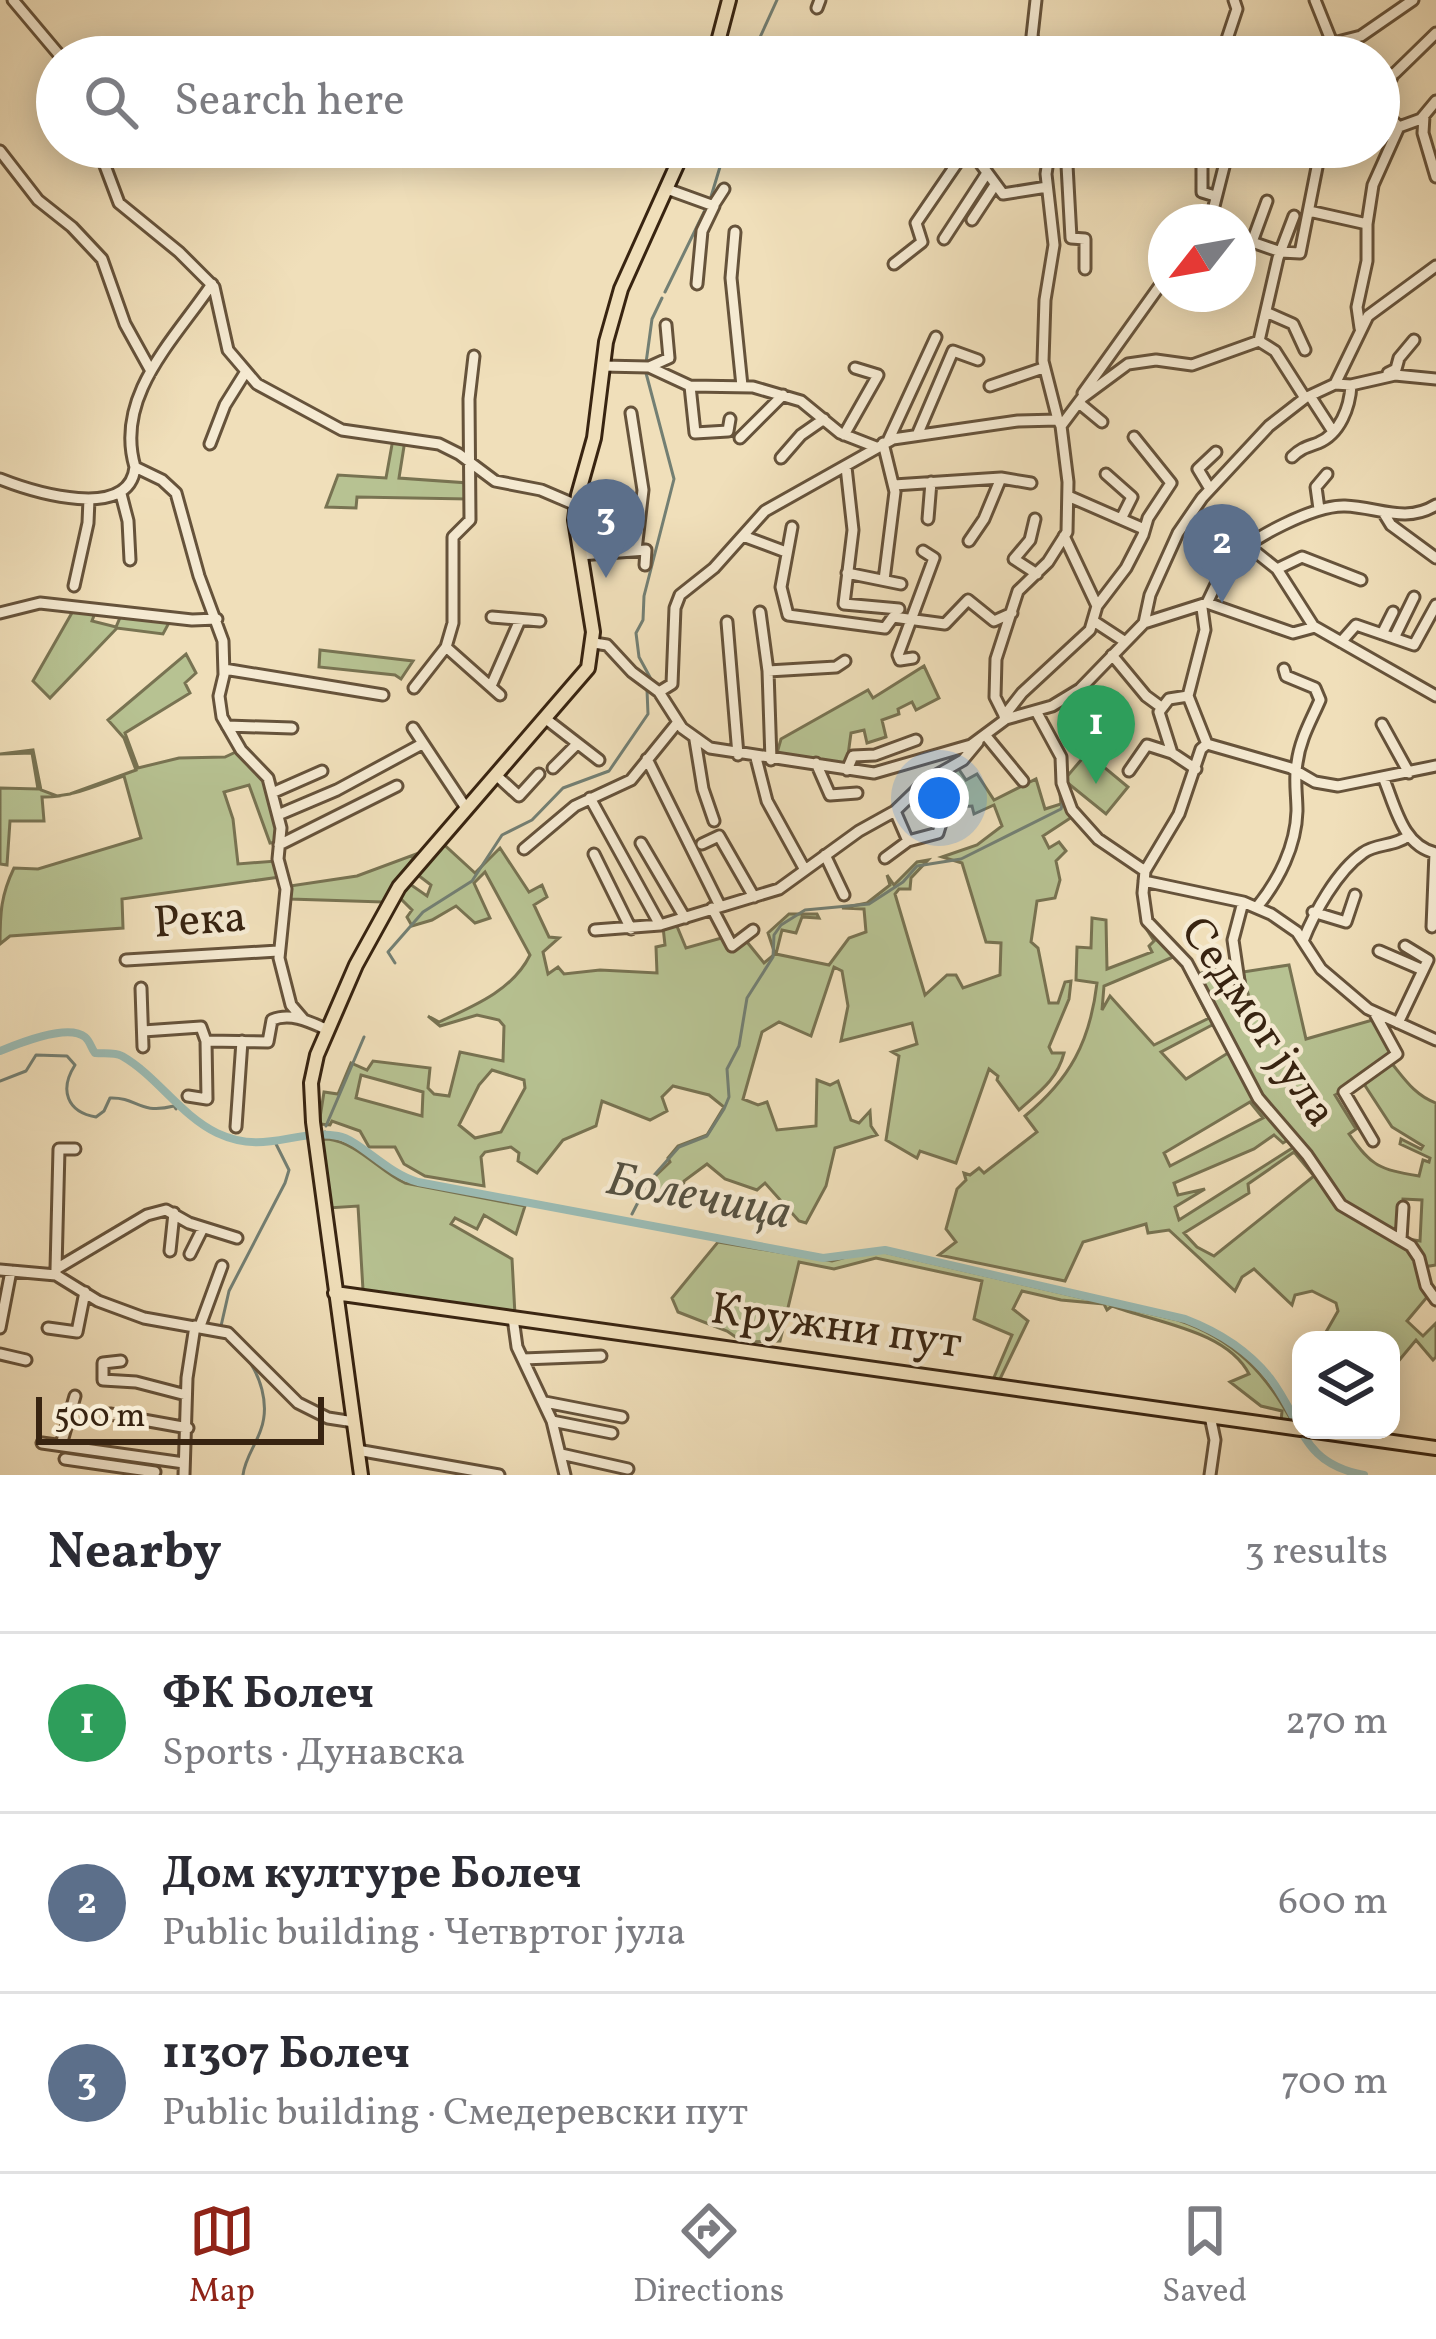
<!DOCTYPE html>
<meta charset="utf-8">
<style>
:root{--surface:#fff;--page:#f7f7f7;--text:#2b2b33;--muted:#7c7c81;--line:#e1e1e2;--accent:#8f2418}
body{margin:0;font-family:Vollkorn,serif;background:var(--page);color:var(--text)}
.controls{position:absolute;right:36px;bottom:36px;display:grid;overflow:hidden;border-radius:24px;box-shadow:0 6px 30px #0003}
.controls button{width:108px;height:108px;display:grid;place-items:center;padding:0;border:0;border-bottom:3px solid var(--line);background:var(--surface);color:var(--text);font:60px sans-serif}
.compass{position:absolute;left:1148px;top:204px;width:108px;height:108px;border-radius:50%;background:var(--surface);box-shadow:0 6px 30px #0003;rotate:239deg}
.scale{position:absolute;left:36px;bottom:30px;width:288px;box-sizing:border-box;padding-left:12px;border:6px solid #382411;border-top:0;font-size:33px;line-height:42px;white-space:nowrap;color:#382411;-webkit-text-stroke:9px #f5ead2;paint-order:stroke}
.you{position:absolute;left:939px;top:798px;width:42px;height:42px;margin:-30px;border:9px solid #fff;border-radius:50%;background:#1a73e8;box-shadow:0 0 0 18px #1a73e833}
.badge{display:grid;place-items:center;width:78px;height:78px;border-radius:50%;background:var(--accent);color:#fff;font-size:39px;font-weight:700}
.pin{position:absolute;translate:-50% -99px;filter:drop-shadow(0 3px 6px #0008)}
.pin::after{content:'';position:absolute;top:63px;width:42px;height:36px;background:inherit;clip-path:polygon(0 0,100% 0,50% 100%)}
.list{margin:0;padding:0;list-style:none}
h2{display:flex;justify-content:space-between;align-items:center;height:156px;margin:0;padding:0 48px;font-size:51px}
h2 small{font-size:39px;font-weight:400;color:var(--muted)}
.list li{display:grid;grid-template-columns:78px 1fr auto;gap:36px;align-items:center;box-sizing:border-box;height:180px;padding:0 48px;border-top:3px solid var(--line)}
.list b{display:block;font-size:45px;white-space:nowrap}
.list p{margin:0;font-size:39px;white-space:nowrap;color:var(--muted)}
.list em{font-size:39px;font-style:normal;color:var(--muted)}
.icon{flex:none;width:66px;height:66px;fill:none;stroke:currentColor;stroke-width:2;stroke-linecap:round;stroke-linejoin:round}
.map{position:relative;flex:none;width:1436px;height:1475px;overflow:hidden}
.search{position:absolute;background:var(--surface);box-shadow:0 6px 30px #0003;left:36px;right:36px;top:36px;height:132px;display:flex;align-items:center;gap:30px;box-sizing:border-box;padding:0 42px;border-radius:66px;color:var(--muted);font-size:45px}
.sheet{height:696px;background:var(--surface)}
nav{display:flex;justify-content:space-around;align-items:center;box-sizing:border-box;height:168px;border-top:3px solid var(--line);background:var(--surface);font-size:33px;color:var(--muted)}
nav a{display:grid;justify-items:center;gap:6px}
nav .on{color:var(--accent)}
.map>svg:first-child{display:block}
.green{fill:#b7c292;stroke:#787352;stroke-width:3;fill-rule:evenodd}
.lines{fill:none;stroke-linecap:round;stroke-linejoin:round}
.stream{stroke:#737f73;stroke-width:3}
.river{stroke:#9bbcb5;stroke-width:8}
.minor-casing{stroke:#66533b;stroke-width:15}
.major-casing{stroke:#382411;stroke-width:18}
.minor{stroke:#f5ead2;stroke-width:9}
.major{stroke:#f0dfba;stroke-width:12}
.labels{text-anchor:middle;dominant-baseline:central;stroke-width:9;stroke-linejoin:round;paint-order:stroke}
.street-label{font-size:45px;fill:#382411;stroke:#f5ead2}
.water-label{font-size:48px;font-style:italic;fill:#565242;stroke:#f5ead2}
</style>
<div class="map">
<svg width="1436" height="1475" viewBox="0 0 1436 1475">
<rect width="100%" height="100%" fill="#f0dfba"/>
<filter id="stains"><feTurbulence type="fractalNoise" baseFrequency=".00167" numOctaves="4"/><feColorMatrix values="0 0 0 0 .2 0 0 0 0 .09 0 0 0 0 .02 0 0 0 .5 -.17"/></filter>
<radialGradient id="worn" r=".72"><stop offset=".6" stop-color="#630" stop-opacity="0"/><stop offset="1" stop-color="#630" stop-opacity=".3"/></radialGradient>
<path class="green" d="M393 439 405 440 399 478 468 483V499L357 497 356 508 326 507 338 475 386 478Z
M96 610 92 621 116 627 122 613 171 619 163 634 117 628 50 698 33 681 73 611Z
M320 650 413 661 401 679 395 675 319 667Z
M186 654 196 673 185 683 190 693 125 733 138 768 179 758 225 757 238 751 263 772 278 823 277 842 270 843 249 785 224 792 233 819 238 864 276 861 280 877 122 899 123 928 10 936 0 944C0 913 1 895 14 868L38 869 141 838 124 776C97 785 70 798 42 797L44 821H10L7 865 0 864V788L38 789 32 753 0 754 33 750 41 790 57 796 70 794 136 770 124 738 108 720Z
M924 666 939 698 916 710 912 702 898 709 899 714 882 720 886 737 867 743 864 730 851 733 846 770 775 760 781 739 868 690 873 698Z
M1087 753 1128 787 1106 814 1064 780Z
M958 768 966 780 977 774 994 800 1036 779 1045 809 1061 804 1059 784 1075 815 1043 836 1049 848 1059 842 1066 851 1056 861 1060 880 1055 898 1037 901 1031 942 1038 948 1049 1003H1058L1065 982 1071 981 1069 999 1049 1047 1052 1053H1064C1057 1080 1039 1092 1019 1110L997 1080 998 1076 989 1069 956 1163 920 1151 917 1158 886 1140 899 1056 892 1052 917 1044 912 1023 841 1041 848 1006 842 971 834 967 811 1036 779 1022 762 1032 743 1099 758 1105 767 1102 777 1130 816 1126 817 1080 830 1085 838 1081 851 1120 859 1123 870 1111 871 1126 877 1135 835 1148 826 1186 806 1223 799 1221 765 1183 757 1190 725 1179 707 1164 684 1181 681 1204 642 1198 647 1184 670 1162 668 1158 678 1146 707 1135 724 1107 709 1095 673 1086 662 1097 667 1111 650 1120 602 1101 596 1126 563 1140 537 1173 518 1161 519 1153 511 1147 485 1152 481 1157 484 1186 425 1176 404 1164 395 1147H369L360 1131 332 1121 330 1125 319 1124 324 1092 338 1094 351 1063 367 1070 373 1061 430 1068 428 1088 434 1094 449 1096 460 1052 503 1061 504 1026 499 1020 477 1015 440 1026 428 1016 439 1022C474 1006 513 990 530 955L485 872 474 883 490 918 475 923 456 906 432 920 412 926 407 917 412 910 398 896 407 882 427 896 431 885 414 872 440 841 475 873 500 848 529 892 542 885 547 897 534 905 549 937 559 938 543 952 548 974 558 967 564 974 600 970 657 973 656 947 665 945 663 927 676 924 686 948 725 937 733 949 747 942 764 963 775 954 768 933 789 914H817L819 918 802 917 796 933 782 930 776 954 829 965 849 938 866 932 864 909 842 908 867 903 890 885 887 875 894 885 917 862 928 860 911 878 910 889H899L895 894 925 995 947 975H956L963 988 1000 975 1001 943 986 942 962 863 942 857 977 845 1002 826 994 805 974 814 972 806 956 807 938 776ZM492 1070 524 1080 525 1088 501 1132 475 1138 459 1125 479 1085ZM361 1075 423 1092 422 1116 356 1098Z
M416 854 383 902 290 899V886L357 876Z
M1092 918 1106 920 1107 969 1152 952 1149 946 1154 941 1142 922 1146 921 1191 976 1215 969 1235 1010 1250 1002 1243 972 1289 965 1306 1039 1376 1019 1395 1052 1389 1060C1404 1078 1414 1095 1436 1103V1265L1423 1267 1403 1238 1420 1241 1422 1200 1403 1199 1401 1237 1342 1210 1379 1229 1414 1254 1428 1296 1407 1321 1423 1336 1436 1323V1357L1433 1360 1416 1340 1391 1370V1340L1370 1336 1365 1340H1330L1326 1332 1338 1311 1336 1303 1312 1291 1295 1295 1292 1305 1254 1269 1242 1277 1235 1291 1169 1230 1148 1233 1146 1224 1083 1242 1065 1281 939 1255 956 1242 946 1229 957 1189 966 1180 964 1173 970 1175 979 1168 984 1173 1037 1132 1025 1116C1070 1079 1090 1042 1097 983L1076 980 1077 947 1091 948ZM1173 957 1181 963 1209 1018 1154 1045 1110 996 1102 1010 1104 986ZM1214 1024 1228 1053 1186 1079 1161 1052ZM1362 1081 1392 1127 1423 1146 1421 1149 1401 1139 1400 1144 1430 1158 1429 1162 1423 1160 1419 1176C1379 1169 1372 1167 1349 1134L1356 1129 1335 1095ZM1250 1102 1263 1118 1170 1166 1164 1153ZM1274 1135 1283 1143 1288 1140 1294 1147 1179 1220 1175 1207 1205 1189 1178 1195 1174 1183 1254 1149ZM1294 1152 1314 1176 1214 1256 1197 1247 1184 1233 1249 1193 1248 1184Z
M328 1139C358 1143 378 1170 405 1183L525 1206 516 1234 484 1215 477 1229 455 1218 451 1224 512 1259 515 1315 363 1290 358 1206 328 1208 319 1140Z
M718 1242 832 1261 868 1251 884 1252 1178 1320C1234 1339 1266 1373 1294 1425L1281 1422 1282 1411 1261 1406 1230 1382 1249 1374C1227 1331 1158 1323 1112 1306L1107 1310 1104 1304 1061 1300 1022 1291 1013 1309 1028 1321 998 1383 992 1382 1012 1335 974 1319 982 1281 876 1258 834 1269 799 1262 780 1341 743 1342 727 1331 678 1312 672 1298Z"/>
<g class="lines">
<path class="stream" d="M751 57 777 0
M710 200 726 147
M665 292 706 208
M646 363 652 319 662 298
M646 373 674 479 644 596 643 620 636 633 639 657 651 679
M395 963 388 952 423 912 472 881 502 835 532 820 563 788 609 771 648 714 647 690
M0 1081 26 1071 36 1055 67 1056 75 1065C59 1090 67 1112 96 1117L104 1111 110 1098C138 1097 138 1115 174 1106L176 1109
M326 1126 364 1037
M324 1135 325 1132
M632 1214 649 1181 679 1147 707 1136 724 1109 729 1097 727 1069 739 1046 747 998 773 957 774 935 781 925 805 910 869 904 903 882 917 866 961 859 1061 809 1064 798
M221 1326 229 1291 285 1183 289 1170 276 1144
M222 1334 237 1347
M243 1475C245 1458 256 1445 261 1429 270 1404 260 1373 244 1355"/>
<path class="river" d="M0 1051C17 1044 68 1023 85 1037 90 1041 91 1048 95 1053 104 1054 114 1052 122 1056 157 1076 180 1115 217 1133 266 1156 295 1128 338 1136 360 1140 386 1173 418 1182L823 1258 885 1250 1185 1319C1219 1332 1248 1350 1270 1378 1304 1423 1300 1463 1364 1475"/>
<defs>
<path id="minor" d="M13 0 61 57
M1036 0 1032 36 1040 57
M1234 0 1237 9 1225 45 1239 57
M1315 0 1333 45
M817 8 820 0
M1034 43 1080 57
M1257 57 1275 44
M1279 57 1361 36 1413 0
M1379 79 1395 73 1436 33
M1379 95 1392 77
M1379 107 1399 127
M1424 116 1423 133 1436 177
M98 147 119 203 179 252 214 287 228 350 257 384 342 430 439 444 459 454 495 481 541 490 576 505
M1050 147 1046 174 1054 245 1045 300 1043 361 1058 420
M1066 147 1071 238
M1202 149V192L1215 196
M0 151 38 200 72 227 102 259 125 324 151 371
M667 189 714 206 702 231 697 284
M1267 201 1252 242 1281 252 1300 253 1321 147
M713 206 724 189
M1309 211 1367 224
M972 220 995 185
M1210 222 1229 147
M735 232 731 278 742 386
M1071 238 1085 239V269
M944 239 987 173
M894 264 922 242 916 223 966 150 972 152 1003 194 1047 187
M1268 313 1293 324 1305 350
M1360 328 1357 307 1367 261V224L1373 185 1399 127 1421 119 1436 101
M1259 341 1278 258 1294 216
M1259 341 1275 351 1305 398
M474 356 469 399 470 520 453 537V623L446 647 500 695
M602 366 649 367 690 386 753 387 801 401 840 433 876 447
M649 367 669 358 666 325
M1388 373 1396 369 1399 358 1414 340
M1335 384 1351 385 1395 375 1436 379
M690 386 695 433 728 431 730 419
M990 386 1043 368
M1083 393 1166 277
M1310 396 1332 430
M1079 403 1102 422
M631 413 643 490 636 550
M918 433 953 351 978 360
M844 435 878 375 855 368
M740 438 783 395
M888 441 936 337
M883 443 895 492 884 580
M210 444 225 405 245 373
M1292 457C1301 448 1307 447 1318 443 1340 434 1350 407 1351 385
M781 458 801 435 824 419
M135 467 162 480 176 493 199 576 223 641 224 675 219 696 222 717 241 750 268 778 281 828 278 859 286 889 279 958 291 1005 303 1019
M135 467C114 396 175 339 212 284
M846 467 853 530 844 604 899 609
M1106 474 1132 497 1121 519
M0 479C33 492 130 522 135 467
M894 485 1001 478 1031 483
M1210 489 1198 469 1216 452
M121 494 128 521 130 560
M1068 496 1144 529
M1319 509 1316 487 1327 474
M1383 512 1391 525 1436 558
M928 519 931 482
M1035 519 1030 540 1014 559 1037 574
M792 527 781 587 788 615 885 628 893 617 945 624 968 600 994 621 1012 613
M743 536 786 552
M1064 536 1097 606
M969 541 984 519 1001 478
M1247 545 1277 569 1314 627
M580 555 646 550 645 565
M1277 569 1302 557 1361 580
M847 573 901 584
M74 586 88 523 89 499
M1207 603C1214 589 1220 574 1229 562 1249 538 1315 505 1345 506 1378 507 1405 524 1436 505
M1207 603 1293 633 1315 627 1436 696
M1202 608 1205 630 1188 696 1207 744 1201 749 1179 814 1145 871 1143 893 1147 921 1187 963 1258 1098 1307 1155 1341 1205 1411 1246 1419 1258 1426 1286 1436 1300
M760 612 768 671 771 760
M0 613 40 603 192 620 217 619
M492 617 540 621
M727 622 738 755
M1095 622 1124 641
M1144 623 1150 595 1178 533 1202 498 1269 426 1305 398 1335 384 1368 316 1436 266
M1382 634 1393 612
M1394 638 1414 597
M1341 642 1356 625 1414 645 1436 605
M594 643 607 645 632 672 659 692 682 728 710 748 874 773 971 745 1006 719 1052 706 1080 689 1144 623 1207 603
M1112 655 1146 696 1161 707
M913 658 900 660 898 655 934 558 923 551
M224 669 383 695
M768 671 836 667 845 661
M491 686 520 620
M414 688 446 647
M659 692 672 684 675 608 680 595 714 568 765 511 893 439 1018 421 1058 420 1061 426
M1036 711 1061 757 1062 783 1072 810 1098 839 1145 871
M1004 716 1022 693 1090 630 1097 606 1126 568 1143 535 1148 518 1171 483 1134 437
M546 719 599 760
M1006 719 995 697 996 659 1018 591 1048 562 1067 532 1068 482 1061 426 1082 398 1128 364 1156 360 1192 365 1259 341
M1382 724 1409 773
M227 726 292 728
M413 728 466 808
M986 736 1023 781
M695 740 703 789 714 821
M1207 744 1291 768 1315 782 1338 786 1436 766
M1172 753 1159 712 1169 699 1188 696
M756 758 767 801 805 870
M647 759 720 906
M816 763 830 795 857 793
M553 768 577 744
M847 770 853 756 875 755 916 740
M1129 771 1147 745 1172 753 1196 769
M496 775 519 796 539 774
M1383 777C1395 805 1402 846 1436 853
M272 793 322 771
M590 798 660 925
M895 811 908 841 938 833 942 820
M278 815 337 790 422 744
M641 843 685 918
M702 844 719 836 754 897
M279 845 397 786
M524 849 575 806 631 780 678 722
M594 854 631 929
M825 855 844 895
M885 858 908 841
M1144 881 1243 902 1271 914 1297 932 1321 969 1368 1009 1436 1040
M1257 907C1279 880 1296 846 1297 811 1297 795 1294 779 1297 763 1300 739 1311 721 1320 700L1315 688 1286 676 1284 669
M712 908 732 946 753 930
M1313 912 1346 922 1355 895
M1432 927 1435 853
M595 930 660 925 779 889 859 831 895 811 926 781 963 760 978 742
M1303 941C1314 913 1337 871 1363 853 1376 843 1394 847 1408 836
M1379 951 1423 970
M126 960 278 951
M1239 981 1233 940 1243 902
M141 988 143 1047
M1398 1023 1428 960 1405 946
M143 1031 201 1027 206 1041 268 1042 272 1020C291 1012 310 1022 328 1030
M188 1096 207 1099 206 1041
M236 1127 242 1041
M1373 1141 1344 1092 1397 1054 1374 1012
M1401 1239 1403 1207
M170 1251 174 1213
M190 1254 203 1228
M56 1269 59 1149H75
M0 1270 56 1275 98 1301 144 1318 228 1333 298 1403 328 1418 354 1422
M56 1275V1269L147 1215 166 1210 189 1223 237 1238
M513 1318 517 1347 552 1421 565 1475
M200 1326 222 1266
M0 1328 11 1271
M48 1328 77 1332 85 1292
M0 1354 26 1360
M523 1359 601 1356
M121 1361 103 1363V1380L136 1382 186 1395
M545 1402 622 1417
M110 1414 188 1428
M1210 1416 1215 1440 1210 1475
M552 1421 612 1433
M42 1443 184 1463
M61 1445 75 1396
M357 1450 499 1475
M561 1454 628 1469
M65 1459 155 1472
M184 1475 187 1378 195 1326"/>
<path id="major" d="M714 57 729 0
M335 1293 1301 1429
M1308 1430 1436 1448
M361 1475 313 1122 311 1083 317 1055 356 965 399 887 588 668 593 632 575 520 578 495 594 438 606 342 621 289 685 147"/>
</defs>
<use href="#minor" class="minor-casing"/>
<use href="#major" class="major-casing"/>
<use href="#minor" class="minor"/>
<use href="#major" class="major"/>
</g>
<g class="labels">
<g class="street-label">
<text transform="translate(200 922) rotate(-4)">Река</text>
<text transform="translate(1257 1023) rotate(56)">Седмог јула</text>
<text transform="translate(836 1328) rotate(8)">Кружни пут</text>
</g>
<g class="water-label">
<text transform="translate(699 1198) rotate(11)">Болечица</text>
</g>
</g>
<rect width="100%" height="100%" filter="url(#stains)"/>
<rect width="100%" height="100%" fill="url(#worn)"/>
</svg>
<div class="controls">
<button><svg class="icon" aria-label="layers" viewBox="0 0 24 24"><path d="M12 4l9 5-9 5-9-5zM3 14l9 5 9-5"/></svg></button>
</div>
<svg class="compass" viewBox="-18 -18 36 36"><path d="M0-13l5 13h-10z" fill="#e53935"/><path d="M0 13l5-13h-10z" fill="#7c7c81"/></svg>
<div class="scale">500 m</div>
<div class="you"></div>
<div class="pin badge" style="left:1096px;top:784px;background:#2e9e5b">1</div>
<div class="pin badge" style="left:1222px;top:603px;background:#5c6f8a">2</div>
<div class="pin badge" style="left:606px;top:578px;background:#5c6f8a">3</div>
<div class="search"><svg class="icon" aria-label="search" viewBox="0 0 24 24"><circle cx="10" cy="10" r="6"/><path d="M15 15l6 6"/></svg>Search here</div>
</div>
<section class="sheet">
<h2>Nearby<small>3 results</small></h2>
<ul class="list">
<li><span class="badge" style="background:#2e9e5b">1</span><div><b>ФК Болеч</b><p>Sports · Дунавска</p></div><em>270 m</em></li>
<li><span class="badge" style="background:#5c6f8a">2</span><div><b>Дом културе Болеч</b><p>Public building · Четвртог јула</p></div><em>600 m</em></li>
<li><span class="badge" style="background:#5c6f8a">3</span><div><b>11307 Болеч</b><p>Public building · Смедеревски пут</p></div><em>700 m</em></li>
</ul>
</section>
<nav>
<a class="on"><svg class="icon" aria-label="map" viewBox="0 0 24 24"><path d="M3 6l6-2 6 2 6-2v14l-6 2-6-2-6 2zM9 4v14M15 6v14"/></svg>Map</a>
<a><svg class="icon" aria-label="directions" viewBox="0 0 24 24"><path d="M12 3l9 9-9 9-9-9zM9 14v-3h6M13 9l2 2-2 2"/></svg>Directions</a>
<a><svg class="icon" aria-label="saved" viewBox="0 0 24 24"><path d="M7 4h10v16l-5-4-5 4z"/></svg>Saved</a>
</nav>
